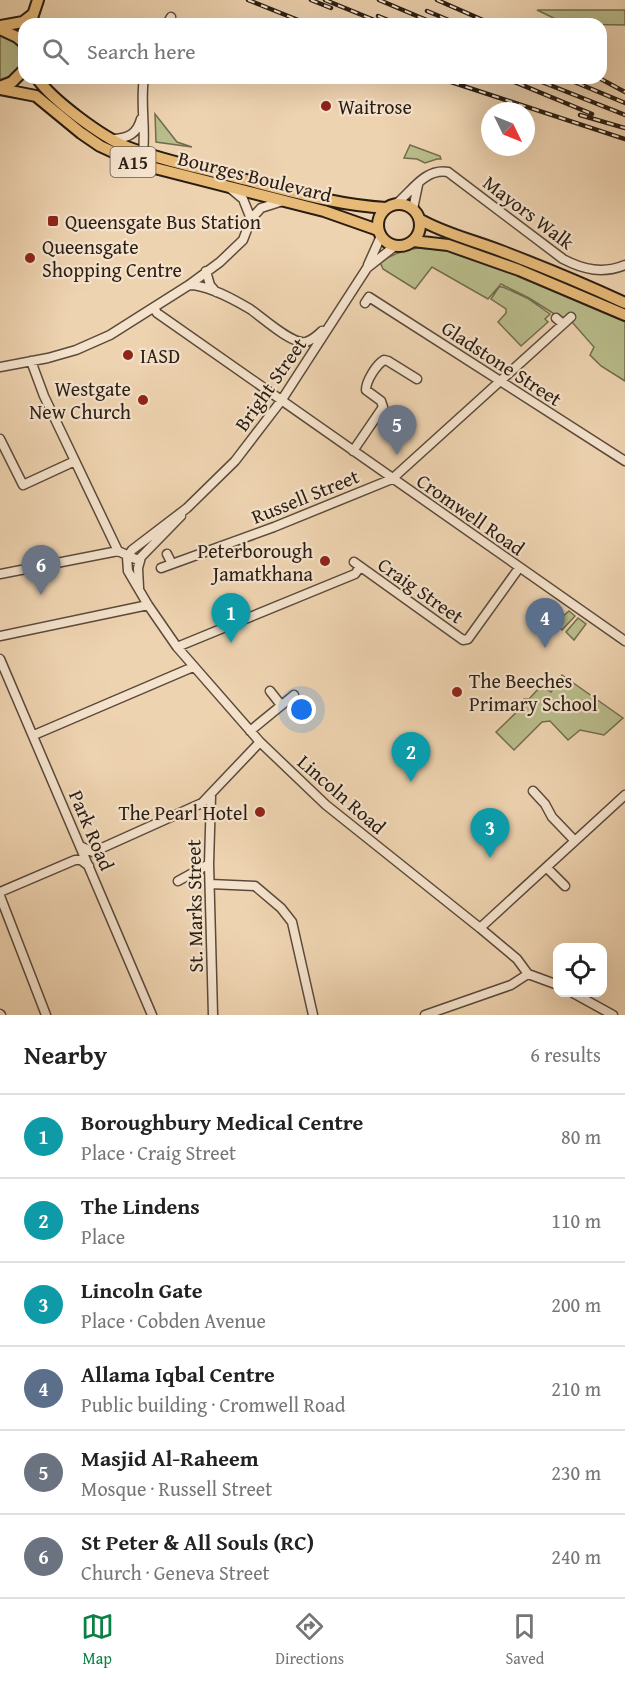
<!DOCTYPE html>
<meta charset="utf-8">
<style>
:root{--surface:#fff;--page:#f2f2f2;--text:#222;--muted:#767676;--line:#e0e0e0;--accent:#0b8043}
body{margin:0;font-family:"Gentium Book Plus",serif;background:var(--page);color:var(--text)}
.controls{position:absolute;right:18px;bottom:18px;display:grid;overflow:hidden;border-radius:12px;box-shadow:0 6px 24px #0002}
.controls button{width:54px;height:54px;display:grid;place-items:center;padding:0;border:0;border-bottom:2px solid var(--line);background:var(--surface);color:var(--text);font:30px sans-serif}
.compass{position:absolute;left:481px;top:102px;width:54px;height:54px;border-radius:50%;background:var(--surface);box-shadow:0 6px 24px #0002;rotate:133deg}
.you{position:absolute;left:302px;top:710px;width:21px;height:21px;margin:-15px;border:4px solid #fff;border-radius:50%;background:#1a73e8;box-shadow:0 0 0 9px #1a73e833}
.badge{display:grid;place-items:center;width:39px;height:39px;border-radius:50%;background:var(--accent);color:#fff;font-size:20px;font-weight:700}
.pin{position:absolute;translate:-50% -50px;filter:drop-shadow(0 2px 3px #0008)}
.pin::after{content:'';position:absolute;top:32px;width:21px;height:18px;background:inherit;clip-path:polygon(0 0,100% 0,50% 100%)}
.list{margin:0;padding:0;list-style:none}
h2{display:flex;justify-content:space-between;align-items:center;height:78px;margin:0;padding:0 24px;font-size:26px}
h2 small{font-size:20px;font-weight:400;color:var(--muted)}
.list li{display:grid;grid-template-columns:39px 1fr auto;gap:18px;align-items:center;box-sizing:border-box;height:84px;padding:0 24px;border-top:2px solid var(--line)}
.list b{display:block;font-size:22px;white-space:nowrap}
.list p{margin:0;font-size:20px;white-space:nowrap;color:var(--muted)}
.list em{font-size:20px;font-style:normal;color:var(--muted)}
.icon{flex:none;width:33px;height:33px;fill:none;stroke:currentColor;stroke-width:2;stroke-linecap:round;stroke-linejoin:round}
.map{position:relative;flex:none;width:625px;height:1015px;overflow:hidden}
.search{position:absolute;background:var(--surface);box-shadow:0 6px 24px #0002;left:18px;right:18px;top:18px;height:66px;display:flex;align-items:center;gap:15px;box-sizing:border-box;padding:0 21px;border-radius:18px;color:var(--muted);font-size:22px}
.sheet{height:582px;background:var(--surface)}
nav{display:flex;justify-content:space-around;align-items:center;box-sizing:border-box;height:84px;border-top:2px solid var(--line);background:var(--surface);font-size:16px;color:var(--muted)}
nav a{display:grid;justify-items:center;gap:3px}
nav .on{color:var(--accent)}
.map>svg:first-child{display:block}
.green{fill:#b9bc8b;stroke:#726c4e;stroke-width:1.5}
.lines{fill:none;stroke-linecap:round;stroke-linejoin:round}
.minor-casing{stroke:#5b4a3a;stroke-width:11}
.major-casing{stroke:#2a1d12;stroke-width:14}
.minor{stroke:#f4e2cc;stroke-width:8}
.major{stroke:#e7ba78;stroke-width:10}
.rail-casing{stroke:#2a1d12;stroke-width:4.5}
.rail{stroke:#f4e2cc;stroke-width:2;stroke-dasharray:7;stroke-linecap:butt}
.poi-dot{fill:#8f2418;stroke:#f4e2cc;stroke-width:2}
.labels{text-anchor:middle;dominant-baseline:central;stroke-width:4.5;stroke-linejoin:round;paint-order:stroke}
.shield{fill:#f4e2cc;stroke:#67584a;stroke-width:1.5}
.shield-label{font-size:18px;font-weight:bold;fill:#2a1d12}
.poi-label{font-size:20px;fill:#2a1d12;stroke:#f4e2cc;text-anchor:start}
.street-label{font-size:20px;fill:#2a1d12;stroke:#f4e2cc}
</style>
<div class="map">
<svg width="625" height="1015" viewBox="0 0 625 1015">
<rect width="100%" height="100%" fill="#eed3b0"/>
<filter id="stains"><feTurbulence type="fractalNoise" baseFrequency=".00333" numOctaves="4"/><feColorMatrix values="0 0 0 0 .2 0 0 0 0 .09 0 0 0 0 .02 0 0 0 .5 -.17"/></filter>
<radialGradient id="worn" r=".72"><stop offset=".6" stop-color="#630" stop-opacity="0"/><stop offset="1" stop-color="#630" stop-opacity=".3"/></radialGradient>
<path class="green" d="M537 10H625V25L566 24Z
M0 35 18 44 24 54C21 68 14 78 0 79Z
M155 114 177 142 192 147 156 142Z
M410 145 440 156 441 159H437L425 163 417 159 404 158Z
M418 248 452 251 518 274 625 320V381L601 366 590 355 594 347 572 322 556 315 529 298 501 284 488 299 432 267 415 289 383 269 380 262C393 254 404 250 418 248Z
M499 287H503L527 298 550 314 545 319 548 322 521 346 498 322 506 313V309L491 299Z
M569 611 575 616 562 630 555 623Z
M578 618 586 624 574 640 566 632Z
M562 675 623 718 604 735 580 730 568 740 550 721 542 722 514 750 496 732 525 704 524 699H529L541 686 551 692Z"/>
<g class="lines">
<defs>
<path id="minor" d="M167 24 171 17
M114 139C128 138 137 134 141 119
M138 155 143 152C146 127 140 103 144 78
M231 189 243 199 251 219
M396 204C412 191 425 168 448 172L563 259C584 270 603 274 625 265
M413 209 418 185
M395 246 367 268 281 401 235 461 187 508 132 550 127 557 128 571 148 605 177 647 260 742 326 805 480 928 517 959 528 974 558 985
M368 265 381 236
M206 271 210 285 216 292
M189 285C208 285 233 299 250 309 263 318 292 345 306 342 312 340 318 335 322 331
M365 303 369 297 625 461
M154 308 157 313 625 641
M556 318 563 324
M31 361 44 396 118 551 140 561
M0 367 48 358 76 350 110 335 189 285 220 262 243 240 251 219 261 208 283 201
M0 439 23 485 75 461
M353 451 383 407 381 401 366 390C366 381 376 365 384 360L388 361 417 379
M167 554 172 564
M354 562 463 640 468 639 519 568
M161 568 274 527 392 479 571 317
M0 574 118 551
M139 588 138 568 141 557 181 516
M0 636 148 605
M177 647 355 574 360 567
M0 659 152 1015
M270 691 281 705
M250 731 294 695
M34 735 193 667
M533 791 545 804 552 817 575 841
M211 796 209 864 213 1015
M82 847 93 852 202 803 260 742
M547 868 565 886
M178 881 209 864
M210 884 255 886 281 908 292 922 313 1015
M0 892 75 860H81L89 866
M0 896 46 1015
M480 928 625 795
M573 993 613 1015
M0 1014 1 1015
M425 1015 511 985 528 974"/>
<path id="major" d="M31 21 38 0
M0 26 23 22 32 15
M0 29 17 37 24 43
M37 78C52 100 102 137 127 147 163 161 201 168 238 178 287 190 335 205 386 208
M0 87 12 82 24 70
M0 89 36 96 81 133 100 146 139 164 324 211 378 230
M378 225a21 21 0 1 1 42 0a21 21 0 1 1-42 0Z
M419 219C445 234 473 240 501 251 543 267 584 284 625 303
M413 241 448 245 519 270 625 315"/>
</defs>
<use href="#minor" class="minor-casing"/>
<use href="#major" class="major-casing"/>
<use href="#minor" class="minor"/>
<use href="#major" class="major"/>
<defs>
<path id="rail" d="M248 0 308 24
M311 0 331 8
M325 0 384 24
M379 0 436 24
M437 0 492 24
M427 11 458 24
M378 16 398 24
M439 78 625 139
M505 78 592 114
M532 78 625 115
M565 78 625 103
M599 78 625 92
M580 115 625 128"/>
</defs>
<use href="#rail" class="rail-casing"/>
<use href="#rail" class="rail"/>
</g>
<g class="poi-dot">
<circle cx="326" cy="106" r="6"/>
<rect x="47" y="215" width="12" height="12" rx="3"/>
<circle cx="30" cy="258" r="6"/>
<circle cx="128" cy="355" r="6"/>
<circle cx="143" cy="400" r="6"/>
<circle cx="325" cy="561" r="6"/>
<circle cx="457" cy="692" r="6"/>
<circle cx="260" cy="812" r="6"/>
</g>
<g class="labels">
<rect class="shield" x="110.5" y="147" width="45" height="30" rx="4.5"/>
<g class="shield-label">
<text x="133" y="162">A15</text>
</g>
<g class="poi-label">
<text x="338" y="106">Waitrose</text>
<text x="65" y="221">Queensgate Bus Station</text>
<text x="42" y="246">Queensgate<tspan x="42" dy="23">Shopping Centre</tspan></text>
<text x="140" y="355">IASD</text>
<text x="131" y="388" text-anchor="end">Westgate<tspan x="131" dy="23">New Church</tspan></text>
<text x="313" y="550" text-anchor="end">Peterborough<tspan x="313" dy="23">Jamatkhana</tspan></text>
<text x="469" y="680">The Beeches<tspan x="469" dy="23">Primary School</tspan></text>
<text x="248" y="812" text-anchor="end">The Pearl Hotel</text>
</g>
<g class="street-label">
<text transform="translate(255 176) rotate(14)">Bourges Boulevard</text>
<text transform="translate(529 212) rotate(37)">Mayors Walk</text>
<text transform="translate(502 363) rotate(33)">Gladstone Street</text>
<text transform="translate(270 384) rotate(-55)">Bright Street</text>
<text transform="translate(305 496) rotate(-22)">Russell Street</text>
<text transform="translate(471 514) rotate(35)">Cromwell Road</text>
<text transform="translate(421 590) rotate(35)">Craig Street</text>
<text transform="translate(342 794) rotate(41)">Lincoln Road</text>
<text transform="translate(92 830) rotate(67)">Park Road</text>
<text transform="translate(194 906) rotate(-91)">St. Marks Street</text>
</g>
</g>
<rect width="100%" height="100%" filter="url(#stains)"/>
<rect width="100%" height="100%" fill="url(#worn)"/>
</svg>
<div class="controls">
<button><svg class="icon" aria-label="locate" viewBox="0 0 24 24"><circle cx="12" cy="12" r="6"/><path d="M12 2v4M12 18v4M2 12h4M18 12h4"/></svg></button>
</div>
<svg class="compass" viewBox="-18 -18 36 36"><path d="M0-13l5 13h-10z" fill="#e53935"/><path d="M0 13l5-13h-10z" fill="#767676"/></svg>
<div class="you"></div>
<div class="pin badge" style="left:231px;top:643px;background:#0f9aa8">1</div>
<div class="pin badge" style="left:411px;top:782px;background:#0f9aa8">2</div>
<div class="pin badge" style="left:490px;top:858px;background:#0f9aa8">3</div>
<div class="pin badge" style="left:545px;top:648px;background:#5c6f8a">4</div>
<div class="pin badge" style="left:397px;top:455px;background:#6b7280">5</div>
<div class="pin badge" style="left:41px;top:595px;background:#6b7280">6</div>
<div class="search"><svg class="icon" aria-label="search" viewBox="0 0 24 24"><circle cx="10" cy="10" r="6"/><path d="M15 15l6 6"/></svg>Search here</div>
</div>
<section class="sheet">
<h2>Nearby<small>6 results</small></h2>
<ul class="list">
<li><span class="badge" style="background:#0f9aa8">1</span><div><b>Boroughbury Medical Centre</b><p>Place · Craig Street</p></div><em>80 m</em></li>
<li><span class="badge" style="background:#0f9aa8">2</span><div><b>The Lindens</b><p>Place</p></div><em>110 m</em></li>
<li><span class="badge" style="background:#0f9aa8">3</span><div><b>Lincoln Gate</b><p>Place · Cobden Avenue</p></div><em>200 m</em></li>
<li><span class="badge" style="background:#5c6f8a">4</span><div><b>Allama Iqbal Centre</b><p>Public building · Cromwell Road</p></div><em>210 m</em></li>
<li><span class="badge" style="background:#6b7280">5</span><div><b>Masjid Al-Raheem</b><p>Mosque · Russell Street</p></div><em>230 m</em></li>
<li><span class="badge" style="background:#6b7280">6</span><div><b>St Peter &amp; All Souls (RC)</b><p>Church · Geneva Street</p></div><em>240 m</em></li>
</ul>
</section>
<nav>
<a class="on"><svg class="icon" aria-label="map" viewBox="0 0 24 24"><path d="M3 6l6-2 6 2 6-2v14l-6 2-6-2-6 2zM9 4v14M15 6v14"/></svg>Map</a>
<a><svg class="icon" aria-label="directions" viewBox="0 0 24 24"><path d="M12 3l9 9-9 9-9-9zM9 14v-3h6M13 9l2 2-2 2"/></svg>Directions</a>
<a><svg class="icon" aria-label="saved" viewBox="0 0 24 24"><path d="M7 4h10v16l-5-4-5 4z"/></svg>Saved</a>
</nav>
